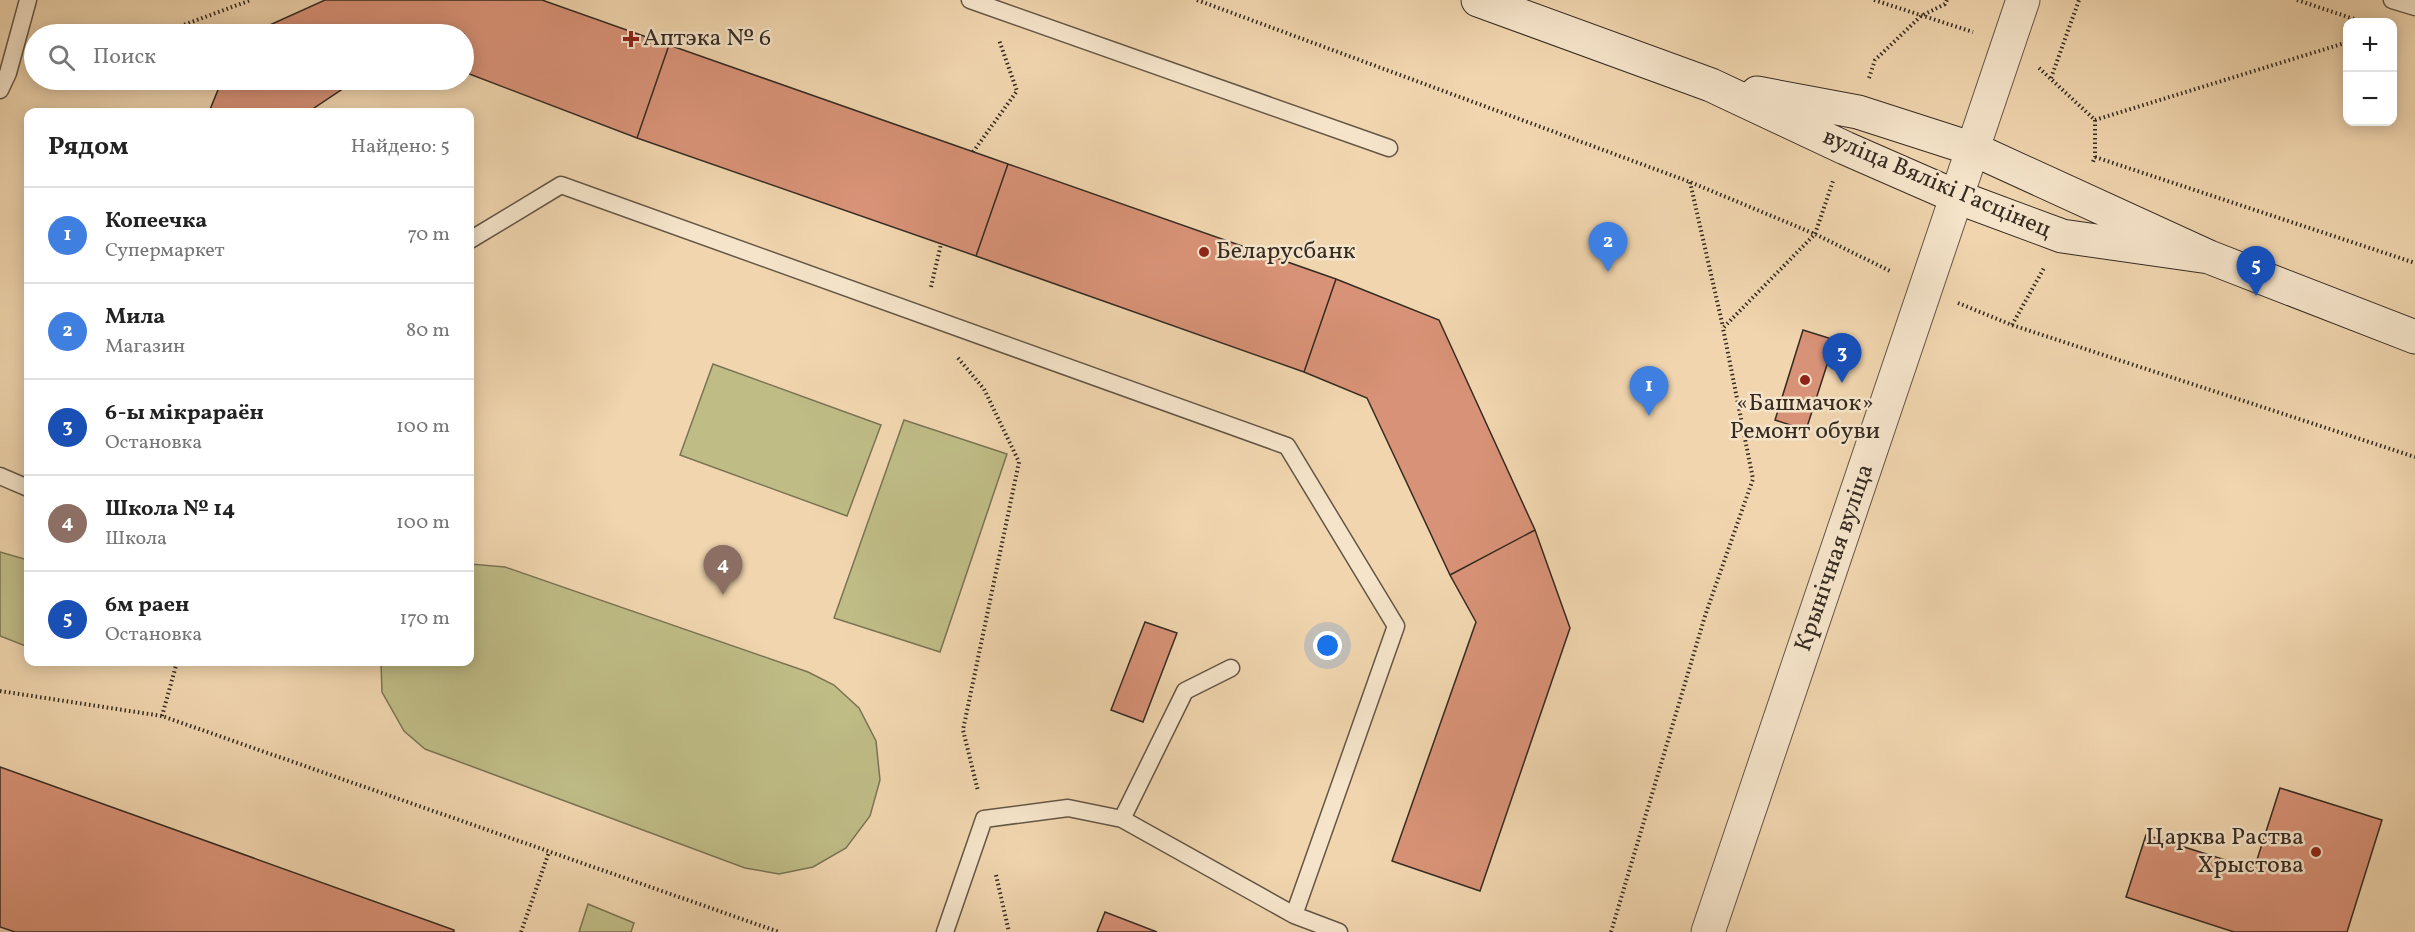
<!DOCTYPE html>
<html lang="ru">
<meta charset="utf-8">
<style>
:root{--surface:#fff;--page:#f6f6f6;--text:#222;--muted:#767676;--line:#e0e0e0;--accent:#ea580c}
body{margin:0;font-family:Vollkorn,serif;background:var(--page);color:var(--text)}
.controls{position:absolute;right:18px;top:18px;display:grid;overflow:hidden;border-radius:12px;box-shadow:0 3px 15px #0003}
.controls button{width:54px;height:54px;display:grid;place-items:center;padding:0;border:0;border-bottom:2px solid var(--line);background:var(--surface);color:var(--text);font:30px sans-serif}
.you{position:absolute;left:1328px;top:646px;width:21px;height:21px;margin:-15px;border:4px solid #fff;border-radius:50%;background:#1a73e8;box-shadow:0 0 0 9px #1a73e833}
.badge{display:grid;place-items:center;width:39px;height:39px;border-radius:50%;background:var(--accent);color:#fff;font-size:20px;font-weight:700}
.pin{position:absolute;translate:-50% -50px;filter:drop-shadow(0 2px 3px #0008)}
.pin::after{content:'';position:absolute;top:32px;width:21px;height:18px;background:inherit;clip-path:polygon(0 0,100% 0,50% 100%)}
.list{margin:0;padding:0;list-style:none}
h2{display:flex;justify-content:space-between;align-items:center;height:78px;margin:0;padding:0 24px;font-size:26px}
h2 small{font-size:20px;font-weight:400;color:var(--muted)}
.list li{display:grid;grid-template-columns:39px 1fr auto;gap:18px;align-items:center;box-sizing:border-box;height:96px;padding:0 24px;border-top:2px solid var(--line)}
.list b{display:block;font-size:22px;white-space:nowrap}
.list p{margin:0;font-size:20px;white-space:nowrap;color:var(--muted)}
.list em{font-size:20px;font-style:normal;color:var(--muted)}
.icon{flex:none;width:33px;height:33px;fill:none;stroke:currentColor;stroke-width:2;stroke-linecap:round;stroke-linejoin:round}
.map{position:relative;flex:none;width:2415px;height:932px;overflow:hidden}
.search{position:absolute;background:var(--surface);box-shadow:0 3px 15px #0003;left:24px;top:24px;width:450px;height:66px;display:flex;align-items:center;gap:15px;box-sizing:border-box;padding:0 21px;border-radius:33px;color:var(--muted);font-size:22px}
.panel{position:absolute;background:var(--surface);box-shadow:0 3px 15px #0003;left:24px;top:108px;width:450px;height:558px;border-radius:12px}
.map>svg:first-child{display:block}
.green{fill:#bfbc86;stroke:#7a7454;stroke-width:1.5}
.building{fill:#d89277;stroke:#362b22;stroke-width:1.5}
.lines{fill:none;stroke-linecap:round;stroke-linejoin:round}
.service-casing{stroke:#645645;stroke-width:19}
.tertiary-casing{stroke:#645645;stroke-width:35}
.secondary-casing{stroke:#362b22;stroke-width:35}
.path{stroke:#362b22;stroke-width:4;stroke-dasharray:1.5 3;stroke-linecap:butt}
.service{stroke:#f5e4ca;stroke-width:16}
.tertiary{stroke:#f5e4ca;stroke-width:33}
.secondary{stroke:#f5e4ca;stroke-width:33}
.tree{fill:#99876c}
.poi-dot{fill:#8f2418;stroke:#f5e4ca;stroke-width:2}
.labels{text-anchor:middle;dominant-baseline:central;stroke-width:5;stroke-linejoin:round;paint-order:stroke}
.poi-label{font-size:24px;fill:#362b22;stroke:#f5e4ca;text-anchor:start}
.street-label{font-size:24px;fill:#362b22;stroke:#f5e4ca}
</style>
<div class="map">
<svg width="2415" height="932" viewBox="0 0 2415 932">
<rect width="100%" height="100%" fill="#f0d5ae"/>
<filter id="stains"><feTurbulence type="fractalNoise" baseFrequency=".00333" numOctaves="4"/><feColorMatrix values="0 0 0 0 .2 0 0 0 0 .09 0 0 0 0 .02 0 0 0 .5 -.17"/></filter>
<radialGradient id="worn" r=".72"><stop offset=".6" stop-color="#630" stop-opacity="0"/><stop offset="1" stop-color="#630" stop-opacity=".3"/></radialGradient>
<path class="green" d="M713 364 881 425 847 516 680 455Z
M904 420 1007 454 940 652 834 618Z
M0 552 28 560V647L0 636Z
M470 564 505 567 808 672 834 685 859 708 876 741 880 780 870 816 846 848 813 867 779 874 745 868 425 749 404 731 382 692 381 662H470Z
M588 904 634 923 631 932H579Z"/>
<path class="building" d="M325 0H542L669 45 637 138 464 72V34H250Z
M669 45 1008 164 976 256 637 138Z
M222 80H356L308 112H209Z
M1008 164 1336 279 1304 372 976 256Z
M1336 279 1439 320 1535 530 1450 575 1367 398 1304 372Z
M1803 330 1835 340 1806 430 1775 420Z
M1535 530 1570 628 1480 891 1392 861 1476 622 1450 575Z
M1145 622 1177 633 1143 722 1111 710Z
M0 767 454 930V932H15L0 927Z
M2280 788 2382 820 2347 932H2234L2126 897 2146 835 2254 869Z
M1105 912 1157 932H1097Z"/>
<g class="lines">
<defs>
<path id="service" d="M970 0 1389 148
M2392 0 2415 7
M0 90 8 73 28 0
M470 240 561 185 1287 446 1396 626 1294 915
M0 476 28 488
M1122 819 1185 691 1231 668
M945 932 984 819 1068 808 1122 819 1294 915 1339 932"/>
<path id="tertiary" d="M1708 932 2023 0"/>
<path id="secondary" d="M1478 0 1711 85 1845 148 1957 197 2062 236 2209 257
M1757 93 1858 112 1973 149 2209 257 2415 337"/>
</defs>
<use href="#service" class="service-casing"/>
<use href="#tertiary" class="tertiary-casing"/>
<use href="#secondary" class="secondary-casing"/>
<path class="path" d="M1197 0 1690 182 1815 234 1892 272
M1874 0 1973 32
M2297 0 2363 22
M159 34 251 0
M2039 68 2095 120V157L2092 164
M1869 78 1875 60 1921 16 1945 4 1947 0
M2051 78 2079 0
M2095 120 2348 42
M973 152 1017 91 999 40
M2095 157 2415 263
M1690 182 1723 327
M931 287 941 244
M1958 303 2012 325 2415 457
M2012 325 2044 268
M958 358 984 389 1019 462 963 730 978 791
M0 691 162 716 779 932
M162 716 177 662
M996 875 1009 932
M521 932 549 852
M1611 932 1705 616 1753 479 1723 328 1815 234 1833 181"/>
<use href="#service" class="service"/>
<use href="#tertiary" class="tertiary"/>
<use href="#secondary" class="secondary"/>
</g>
<circle class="tree" cx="1325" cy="643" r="9"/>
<g class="poi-dot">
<path d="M628 30h6v6h6v6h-6v6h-6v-6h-6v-6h6z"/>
<circle cx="1204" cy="252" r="6"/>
<circle cx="1805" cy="380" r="6"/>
<circle cx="2316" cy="852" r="6"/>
</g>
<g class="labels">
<g class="poi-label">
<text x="643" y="39">Аптэка № 6</text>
<text x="1216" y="252">Беларусбанк</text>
<text x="1805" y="404" text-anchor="middle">«Башмачок»<tspan x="1805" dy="28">Ремонт обуви</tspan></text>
<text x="2304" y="838" text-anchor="end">Царква Раства<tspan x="2304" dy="28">Хрыстова</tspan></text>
</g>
<g class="street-label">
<text transform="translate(1937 184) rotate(23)">вуліца Вялікі Гасцінец</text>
<text transform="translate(1835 558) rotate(-71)">Крынічная вуліца</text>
</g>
</g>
<rect width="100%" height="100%" filter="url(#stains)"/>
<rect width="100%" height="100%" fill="url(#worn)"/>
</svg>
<div class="controls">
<button>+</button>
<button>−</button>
</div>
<div class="you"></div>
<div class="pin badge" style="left:1649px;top:416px;background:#3f7fe0">1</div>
<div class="pin badge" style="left:1608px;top:272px;background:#3f7fe0">2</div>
<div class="pin badge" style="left:1842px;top:383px;background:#1a4fb4">3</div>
<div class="pin badge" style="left:723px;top:595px;background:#8d6e63">4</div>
<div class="pin badge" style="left:2256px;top:296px;background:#1a4fb4">5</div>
<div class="search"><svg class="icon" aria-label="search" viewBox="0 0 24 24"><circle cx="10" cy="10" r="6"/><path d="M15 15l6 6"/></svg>Поиск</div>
<section class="panel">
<h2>Рядом<small>Найдено: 5</small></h2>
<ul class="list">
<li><span class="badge" style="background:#3f7fe0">1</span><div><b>Копеечка</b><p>Супермаркет</p></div><em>70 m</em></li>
<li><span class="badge" style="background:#3f7fe0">2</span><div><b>Мила</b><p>Магазин</p></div><em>80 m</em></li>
<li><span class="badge" style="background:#1a4fb4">3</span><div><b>6-ы мікрараён</b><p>Остановка</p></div><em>100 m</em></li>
<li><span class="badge" style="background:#8d6e63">4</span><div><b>Школа № 14</b><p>Школа</p></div><em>100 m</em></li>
<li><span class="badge" style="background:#1a4fb4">5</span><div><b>6м раен</b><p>Остановка</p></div><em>170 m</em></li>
</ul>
</section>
</div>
